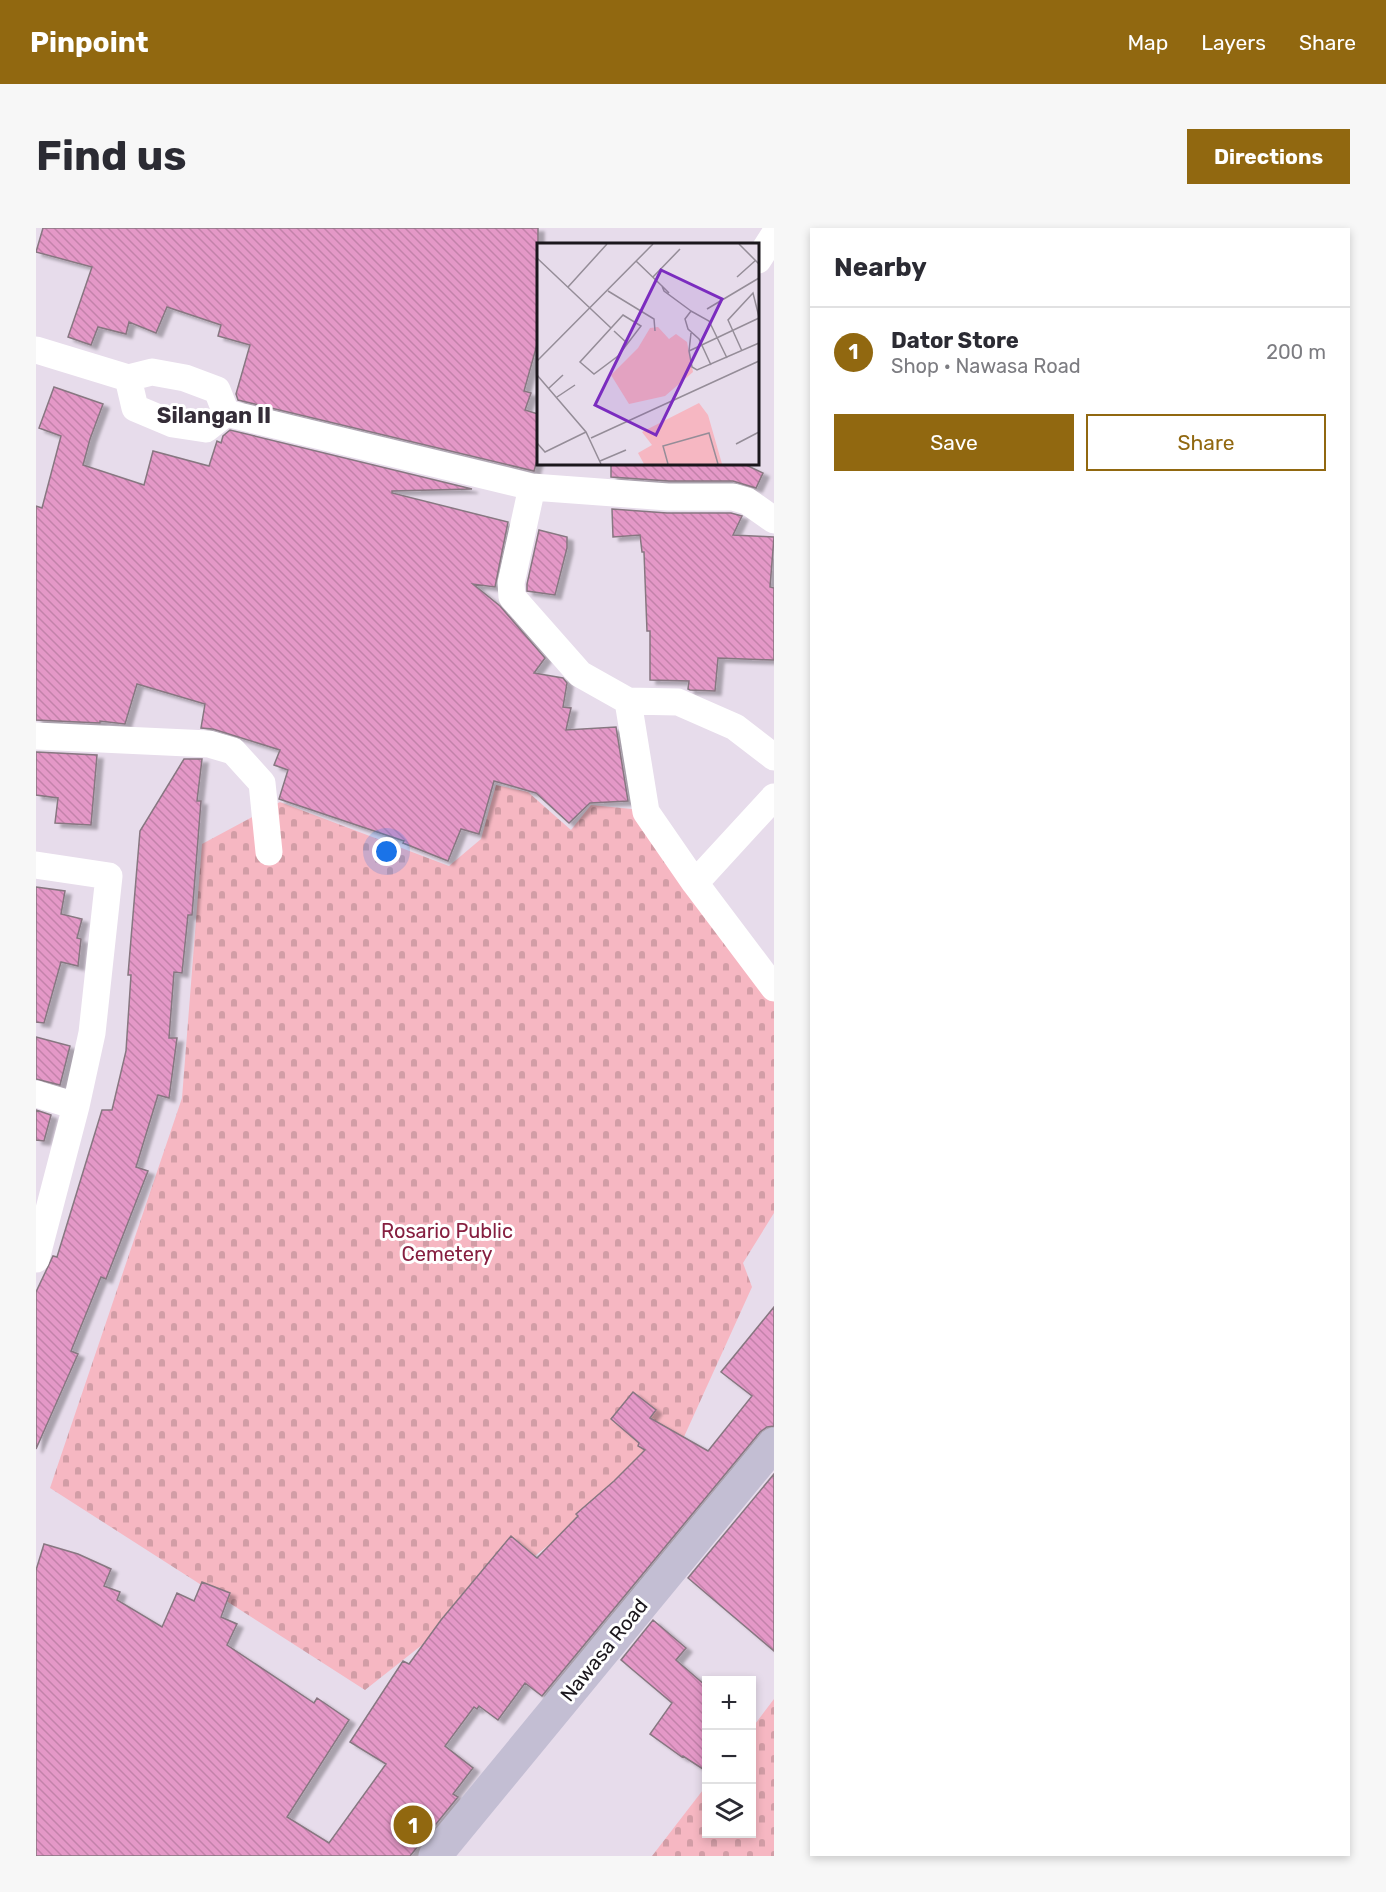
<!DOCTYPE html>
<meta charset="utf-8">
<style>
:root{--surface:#fff;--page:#f7f7f7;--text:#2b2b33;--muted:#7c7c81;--line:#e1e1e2;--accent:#916810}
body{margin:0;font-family:Rubik,sans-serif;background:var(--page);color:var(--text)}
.controls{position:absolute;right:18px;bottom:18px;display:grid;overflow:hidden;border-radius:0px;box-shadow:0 3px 9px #0003}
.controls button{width:54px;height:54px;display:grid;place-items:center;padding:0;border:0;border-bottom:2px solid var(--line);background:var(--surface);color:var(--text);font:30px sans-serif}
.you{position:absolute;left:351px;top:624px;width:21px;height:21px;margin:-15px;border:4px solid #fff;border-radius:50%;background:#1a73e8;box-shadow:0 0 0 9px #1a73e833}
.badge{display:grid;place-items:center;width:39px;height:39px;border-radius:50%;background:var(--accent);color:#fff;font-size:20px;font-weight:700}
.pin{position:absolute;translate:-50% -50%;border:3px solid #fff;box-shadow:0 2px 6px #0006}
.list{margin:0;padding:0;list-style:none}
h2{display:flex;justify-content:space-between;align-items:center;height:78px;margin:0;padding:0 24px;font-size:26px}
h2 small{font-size:20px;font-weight:400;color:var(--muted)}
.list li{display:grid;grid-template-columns:39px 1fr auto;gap:18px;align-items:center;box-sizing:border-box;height:90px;padding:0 24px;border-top:2px solid var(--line)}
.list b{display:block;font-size:22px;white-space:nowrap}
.list p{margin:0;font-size:20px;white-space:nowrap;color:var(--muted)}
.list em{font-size:20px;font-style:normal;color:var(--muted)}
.actions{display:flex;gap:12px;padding:18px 24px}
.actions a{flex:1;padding:14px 0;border:2px solid var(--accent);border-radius:0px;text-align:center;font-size:21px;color:var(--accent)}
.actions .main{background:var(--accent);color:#fff}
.icon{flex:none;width:33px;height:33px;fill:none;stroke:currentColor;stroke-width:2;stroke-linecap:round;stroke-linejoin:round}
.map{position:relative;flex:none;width:738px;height:1628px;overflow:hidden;border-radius:0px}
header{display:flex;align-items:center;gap:36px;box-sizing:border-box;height:84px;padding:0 30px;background:var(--accent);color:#fff}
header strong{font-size:28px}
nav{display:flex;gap:33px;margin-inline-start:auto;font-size:21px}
.intro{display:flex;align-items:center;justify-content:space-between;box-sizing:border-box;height:144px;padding:0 36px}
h1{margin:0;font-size:42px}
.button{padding:15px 27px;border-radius:0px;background:var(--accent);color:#fff;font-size:21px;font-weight:700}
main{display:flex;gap:36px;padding:0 36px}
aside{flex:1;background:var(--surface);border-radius:0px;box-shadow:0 3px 9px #0003}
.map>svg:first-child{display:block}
.cemetery{fill:url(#cemetery-stones)}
.building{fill:url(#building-back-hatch);stroke:#877781;stroke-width:1.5;filter:url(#shadow)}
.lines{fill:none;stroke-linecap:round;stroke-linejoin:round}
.street{stroke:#fff;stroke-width:27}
.secondary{stroke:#c3bed3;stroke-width:33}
.labels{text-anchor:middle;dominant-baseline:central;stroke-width:6;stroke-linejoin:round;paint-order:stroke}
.park-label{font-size:20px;fill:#861f40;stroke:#fff}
.street-label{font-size:20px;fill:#1b171c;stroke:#fff}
.quarter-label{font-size:22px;font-weight:bold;fill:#342c37;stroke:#fff}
.inset-road{fill:none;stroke:#958d98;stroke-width:1.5}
.view{fill:#7b2cbf;fill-opacity:0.15;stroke:#7b2cbf;stroke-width:3}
.inset-edge{fill:none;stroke:#1b171c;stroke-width:3}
</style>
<header>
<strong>Pinpoint</strong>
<nav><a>Map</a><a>Layers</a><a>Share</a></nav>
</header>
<div class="intro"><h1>Find us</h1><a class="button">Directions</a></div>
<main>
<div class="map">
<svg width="738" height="1628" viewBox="0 0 738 1628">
<defs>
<pattern id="cemetery-stones" width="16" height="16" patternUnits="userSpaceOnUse" patternTransform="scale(1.5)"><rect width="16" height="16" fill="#f6b7c2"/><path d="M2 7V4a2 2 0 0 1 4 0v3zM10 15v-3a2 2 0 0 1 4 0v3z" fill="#d29da6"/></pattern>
<pattern id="building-back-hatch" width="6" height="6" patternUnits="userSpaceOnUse" patternTransform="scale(1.5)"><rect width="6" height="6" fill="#e498c7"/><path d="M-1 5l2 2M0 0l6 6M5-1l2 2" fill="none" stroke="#c382aa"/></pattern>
<filter id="shadow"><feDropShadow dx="6" dy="4" stdDeviation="1.5" flood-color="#0004"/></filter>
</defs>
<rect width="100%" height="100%" fill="#e7dceb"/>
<path class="cemetery" d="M460 557 492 564 535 602 555 577 596 581 738 767V985L707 1035 716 1059 647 1211 329 1462 14 1260 146 870 166 616 244 574 413 638 445 611Z
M738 1471V1628H616L670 1558V1606H716V1500Z"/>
<path class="building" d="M7 0H502V113L488 163 495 165 489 182 502 186V229L498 243 202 172 200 166 214 117 182 108 185 97 131 79 120 105 93 94 90 106 62 99 55 117 32 109 56 39 0 24Z
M18 159 67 176 54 211 47 237 108 257 117 223 173 238 181 213 185 215 187 208 194 202 436 261 356 263V265L472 294 459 359 437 356 464 378 509 430 498 445 527 450 531 455 527 479 535 480 530 502 580 499 592 573 554 575 533 595 500 565 458 553 443 606 425 601 412 633 367 615 368 613 243 571 252 542 238 537 244 522 177 501 165 500 169 476 101 456 89 496 64 493V495L0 492V278L6 280 25 208 3 200Z
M575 236H708L727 245 720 260 697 253H633L575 249Z
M576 281 631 285H695L706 288 697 307 738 309 734 359 738 360V432L682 430 679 463 654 462 652 461 653 453 614 452V403H611L608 324H606L604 307 577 309Z
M503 302 531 309V320L519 367 491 363V356Z
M0 524 61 527 55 597 19 595 22 570 0 567Z
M148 531H166L161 573H165L156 687H152L146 745 138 744 133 810H141L133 870 122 867 100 939 112 943 70 1051 65 1049 35 1123 42 1126 0 1221V1064L17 1028 21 1029 66 882H76L90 823 95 747H92L104 603Z
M0 659 29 663 25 686 46 691 41 710 45 711 42 738 25 734 8 795 0 794Z
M0 809 34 818 24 857 0 851Z
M0 882 15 887 8 913 0 912Z
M738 1079V1198L731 1199 724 1204 506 1468 489 1455 462 1492 443 1478 441 1481 438 1479 409 1518 437 1540 417 1566 422 1569 374 1628H0V1342L8 1316 42 1326 75 1341 68 1358 84 1364 81 1372 126 1399 141 1365 158 1373 166 1354 194 1365 185 1389 201 1396 191 1417 278 1475 281 1470 313 1492 251 1589 293 1615 350 1536 314 1514 367 1433 373 1436 405 1392 475 1308 501 1330 542 1288 540 1286 578 1253 609 1222 602 1218 603 1215 575 1191 597 1164 620 1182 614 1190 672 1223 716 1168 685 1144Z
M738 1246V1423L652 1350Z
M617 1392 650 1420 640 1432 670 1458V1543L647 1528 646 1529 614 1506 636 1475 585 1432Z"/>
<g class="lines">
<path class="street" d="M722 32 738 7
M0 122 92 150
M116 144 149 150 181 162 190 185 170 201 137 196 99 180 92 150Z
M190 185 496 259
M738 292 711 273 697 269H632L496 259 475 355 476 369 544 446 592 473 642 474 699 499 738 529
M592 473 610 584 659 655 738 760
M0 508 173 516 197 523 226 555 233 624
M0 637 73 648 56 805 40 878 0 1031
M659 655 738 569
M0 866 40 878"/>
<path class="secondary" d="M399 1628 738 1216"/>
</g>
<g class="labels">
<g class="park-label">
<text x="411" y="1003">Rosario Public<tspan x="411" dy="23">Cemetery</tspan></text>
</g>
<g class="street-label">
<text transform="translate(568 1422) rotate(-51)">Nawasa Road</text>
</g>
<g class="quarter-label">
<text x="178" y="187">Silangan II</text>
</g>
</g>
<g transform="translate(501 15)">
<rect width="222" height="222" fill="#e7dceb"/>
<path d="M121 84 132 96 139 91 150 99 156 129 128 153 92 161 74 132 101 105 113 85ZM162 160 171 172 185 221H107L101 210 115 202 105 189Z" fill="#f6b7c2"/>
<path class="inset-road" d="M202 1 222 21M0 15 74 85M99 18 125 43M116 34 143 6M200 34 219 17M31 44 70 1M71 48 117 76 118 88M132 50 125 43 127 48 154 68M170 66 222 35M86 72 104 83 81 113 57 131 43 119ZM77 88 91 101M154 90 152 108 155 124 160 127 222 100M152 108 222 75M205 108 191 77 216 50 222 74M0 118 116 1M174 122 162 96 151 86 148 76 154 68 172 78 190 115M0 132 49 189 64 221M12 145 26 132M20 154 38 142M54 195 222 118M0 200 8 209 49 189M199 201 222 189M63 218 89 207M131 221 126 203 172 190 181 221"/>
<path class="view" d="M124 27 185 56 119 192 58 162Z"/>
<rect width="222" height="222" class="inset-edge"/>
</g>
</svg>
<div class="controls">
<button>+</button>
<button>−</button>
<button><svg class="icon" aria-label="layers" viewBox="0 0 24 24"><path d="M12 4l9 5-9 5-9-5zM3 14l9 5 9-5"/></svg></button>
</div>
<div class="you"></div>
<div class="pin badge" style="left:377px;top:1597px">1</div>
</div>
<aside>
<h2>Nearby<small></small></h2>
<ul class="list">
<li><span class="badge">1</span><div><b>Dator Store</b><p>Shop · Nawasa Road</p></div><em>200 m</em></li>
</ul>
<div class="actions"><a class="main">Save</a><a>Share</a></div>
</aside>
</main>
